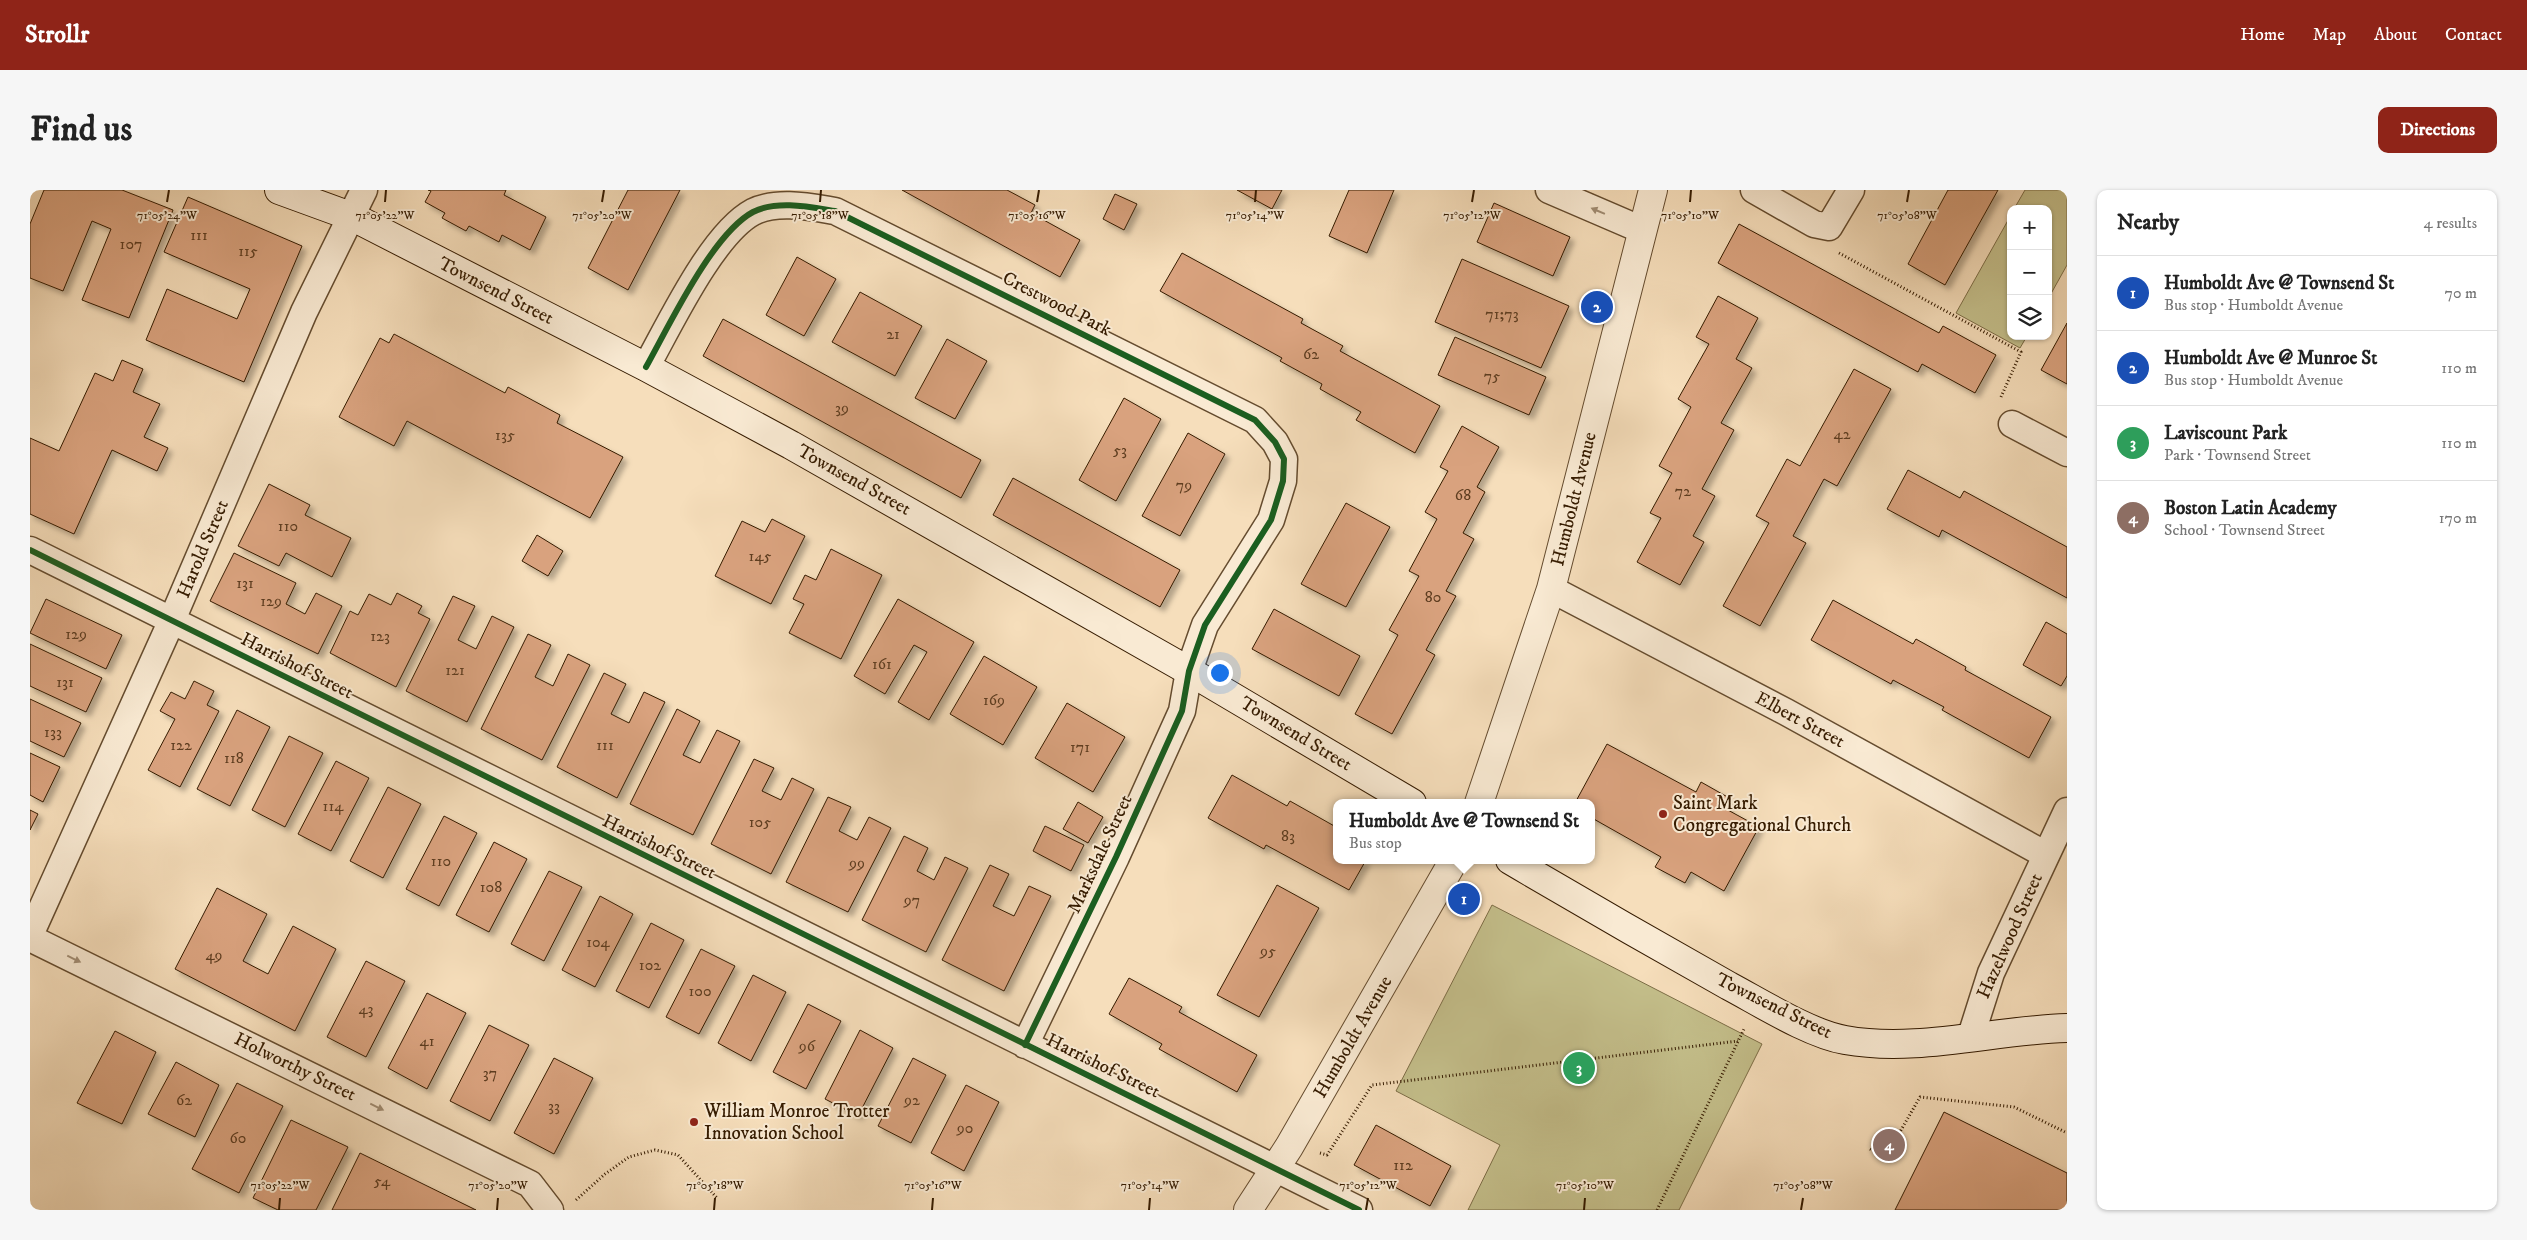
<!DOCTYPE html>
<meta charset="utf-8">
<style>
:root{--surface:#fff;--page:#f6f6f6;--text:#222;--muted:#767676;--line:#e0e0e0;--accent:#8f2418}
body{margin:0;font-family:"IM FELL DW Pica",serif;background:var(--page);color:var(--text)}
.controls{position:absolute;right:15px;top:15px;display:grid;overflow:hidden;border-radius:10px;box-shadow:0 1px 4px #0004}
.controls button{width:45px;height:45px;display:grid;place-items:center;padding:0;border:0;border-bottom:1px solid var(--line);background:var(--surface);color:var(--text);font:25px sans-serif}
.you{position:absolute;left:1189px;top:482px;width:18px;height:18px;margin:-12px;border:4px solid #fff;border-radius:50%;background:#1a73e8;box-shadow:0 0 0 8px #1a73e833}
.badge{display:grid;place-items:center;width:32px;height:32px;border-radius:50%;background:var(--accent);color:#fff;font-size:16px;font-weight:700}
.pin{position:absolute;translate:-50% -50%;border:2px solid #fff;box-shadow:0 1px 5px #0006}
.popup{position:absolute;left:1303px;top:609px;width:262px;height:65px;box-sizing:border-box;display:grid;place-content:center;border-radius:10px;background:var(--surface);filter:drop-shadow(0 1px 4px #0005);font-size:16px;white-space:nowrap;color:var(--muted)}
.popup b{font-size:19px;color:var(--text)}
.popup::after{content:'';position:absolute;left:50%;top:100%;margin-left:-10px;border:10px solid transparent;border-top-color:var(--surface)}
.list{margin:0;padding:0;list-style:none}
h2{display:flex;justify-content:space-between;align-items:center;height:65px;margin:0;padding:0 20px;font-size:21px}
h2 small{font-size:16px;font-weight:400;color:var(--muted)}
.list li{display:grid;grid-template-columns:32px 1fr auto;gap:15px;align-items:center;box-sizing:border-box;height:75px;padding:0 20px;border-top:1px solid var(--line)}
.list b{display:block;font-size:19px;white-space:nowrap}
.list p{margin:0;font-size:16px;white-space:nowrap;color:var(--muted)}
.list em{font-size:16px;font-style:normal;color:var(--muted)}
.icon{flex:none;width:28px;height:28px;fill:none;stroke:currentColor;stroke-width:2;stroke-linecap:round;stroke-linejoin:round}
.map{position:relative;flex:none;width:2037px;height:1020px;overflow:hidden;border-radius:10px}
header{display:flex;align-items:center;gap:30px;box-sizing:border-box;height:70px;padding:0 25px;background:var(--accent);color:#fff}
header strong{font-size:24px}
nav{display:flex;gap:28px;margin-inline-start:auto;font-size:18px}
.intro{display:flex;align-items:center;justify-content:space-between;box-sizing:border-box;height:120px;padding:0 30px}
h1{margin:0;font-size:35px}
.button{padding:12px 22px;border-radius:10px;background:var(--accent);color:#fff;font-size:18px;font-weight:700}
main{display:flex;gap:30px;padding:0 30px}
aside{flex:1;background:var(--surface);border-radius:10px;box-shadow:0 1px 4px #0004}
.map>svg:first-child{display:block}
.green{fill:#c4bf8b;stroke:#7c6d46}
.building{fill:#d9a27e;stroke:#351b00;filter:url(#shadow)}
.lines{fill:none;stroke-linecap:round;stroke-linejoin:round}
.minor-casing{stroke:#654c2f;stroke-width:29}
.tertiary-casing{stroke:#654c2f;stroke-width:30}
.secondary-casing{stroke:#351b00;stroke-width:30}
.path{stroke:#351b00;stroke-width:3;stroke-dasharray:1 2.5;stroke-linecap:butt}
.minor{stroke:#f9ead3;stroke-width:26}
.tertiary{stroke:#f9ead3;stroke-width:28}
.secondary{stroke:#f9ead3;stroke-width:28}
.cycleway-casing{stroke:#f9ead3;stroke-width:9}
.cycleway{stroke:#1b5e20;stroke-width:6}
.oneway{fill:#a18d74}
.ticks{fill:none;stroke:#351b00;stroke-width:2}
.poi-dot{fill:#8f2418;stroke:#f9ead3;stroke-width:2}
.labels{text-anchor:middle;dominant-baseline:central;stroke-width:4;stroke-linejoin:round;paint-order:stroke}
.number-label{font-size:16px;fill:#5e3d20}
.street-label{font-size:19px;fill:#351b00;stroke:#f9ead3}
.poi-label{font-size:19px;fill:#351b00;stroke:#f9ead3;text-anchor:start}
.ticks-label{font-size:12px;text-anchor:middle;fill:#351b00;stroke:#f9ead3;stroke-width:4;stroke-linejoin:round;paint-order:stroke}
</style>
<header>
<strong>Strollr</strong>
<nav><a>Home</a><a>Map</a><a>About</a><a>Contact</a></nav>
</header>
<div class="intro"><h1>Find us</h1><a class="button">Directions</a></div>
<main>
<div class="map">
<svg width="2037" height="1020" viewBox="0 0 2037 1020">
<defs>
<filter id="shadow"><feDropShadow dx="4.5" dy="4.5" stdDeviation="2.5" flood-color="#0004"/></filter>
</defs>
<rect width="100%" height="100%" fill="#f6debb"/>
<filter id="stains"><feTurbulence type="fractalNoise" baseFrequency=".004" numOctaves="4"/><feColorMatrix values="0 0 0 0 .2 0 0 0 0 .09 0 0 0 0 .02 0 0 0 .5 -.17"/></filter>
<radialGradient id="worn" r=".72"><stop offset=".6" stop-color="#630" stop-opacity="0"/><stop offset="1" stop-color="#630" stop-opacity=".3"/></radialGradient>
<path class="green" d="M1995 0H2037V75L2018 109V19H1984Z
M1981 25V146H1997L1990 158 1926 123Z
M1462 715 1732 854 1649 1020H1438L1470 955 1366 901Z"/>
<path class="building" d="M14 0H92L143 20 99 128 52 110 81 39 62 31 33 101 0 88V34Z
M398 0H476L474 5 516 27 500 60 472 45 469 52 439 36 436 41 412 28 415 23 395 12 401 1Z
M598 0H650L598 100 558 78Z
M872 0H977L1005 15 1001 23 1050 50 1030 87Z
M1207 0H1252L1242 19Z
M1319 0H1364L1337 63 1299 46Z
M1918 0H1968L1915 95 1878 74Z
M1085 4 1107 14 1094 40 1073 29Z
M158 7 272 56 214 192 116 150 137 99 207 129 220 99 134 62Z
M1464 13 1540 47 1523 86 1447 52Z
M1709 34 1909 143 1913 136 1966 165 1945 203 1892 174 1888 182 1688 73Z
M1152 63 1273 129 1271 133 1313 156 1310 161 1410 216 1385 263 1326 230 1331 222 1290 199 1292 194 1250 171 1252 168 1130 101Z
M767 67 806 89 774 146 736 125Z
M1432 69 1539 116 1511 178 1405 132Z
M830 102 892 136 865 186 802 152Z
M1688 106 1728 128 1706 169 1722 178 1691 233 1704 240 1672 299 1685 306 1663 346 1674 352 1650 395 1607 372 1631 328 1620 323 1642 283 1629 276 1661 217 1648 209 1679 154 1666 147Z
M693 129 951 270 931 308 673 166Z
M2037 133V194L2011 180Z
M364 144 475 203 478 197 530 225 527 233 593 267 560 328 377 231 364 256 309 227 350 148 359 153Z
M1425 147 1516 187 1499 225 1408 185Z
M917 149 957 171 925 229 885 208Z
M92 170 113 179 103 202 130 214 114 247 138 258 127 281 82 260 44 344 0 324V248L29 261 65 183 83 191Z
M1824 179 1861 199 1807 296 1794 289 1763 346 1776 353 1730 436 1693 416 1739 333 1726 326 1757 269 1770 276Z
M1094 208 1131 229 1086 311 1049 290Z
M1432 236 1469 257 1447 297 1455 302 1433 343 1444 349 1416 401 1426 406 1396 460 1405 465 1362 544 1325 524 1368 445 1359 440 1389 386 1379 381 1407 329 1395 322 1418 281 1410 277Z
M1158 243 1195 264 1150 346 1112 326Z
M1878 280 1930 308 1934 301 2037 357V408L1912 340 1909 347 1857 319Z
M983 288 1150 380 1130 417 963 325Z
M239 294 280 315 275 325 321 348 302 387 256 363 249 376 208 356Z
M1316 313 1360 337 1316 417 1271 394Z
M742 329 775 346 741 414 685 386 712 331 735 342Z
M507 345 533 361 518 386 492 371Z
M801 359 852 385 811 469 759 443 774 414 763 409 775 385 786 390Z
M204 363 266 393 256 414 275 424 286 403 312 416 288 464 180 411Z
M367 403 392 416 388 423 400 429 366 497 300 463 320 421 328 425 339 404 361 415Z
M423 406 445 416 428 450 446 459 462 426 484 437 437 532 376 501Z
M16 409 92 445 76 479 0 443Z
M868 409 944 452 899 530 868 512 897 462 884 455 855 504 824 486Z
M1803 410 1883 454 1886 449 1936 477 1935 480 2021 527 1999 568 1912 520 1914 517 1863 490 1861 494 1781 450Z
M1244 419 1330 466 1309 506 1222 459Z
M2016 432 2037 444V486L2031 496 1993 475Z
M498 444 521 455 505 487 523 496 538 464 560 475 512 570 451 539Z
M0 454 72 488 56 522 0 496Z
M954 466 1007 497 973 555 920 524Z
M574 483 596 494 581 524 599 533 614 502 635 512 587 608 527 577Z
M164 491 184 501 177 515 189 521 150 597 118 580 145 529 130 521 141 502 155 509Z
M0 509 51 533 34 567 0 551Z
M1037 513 1095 547 1063 602 1005 568Z
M647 519 670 531 653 565 670 573 687 540 710 551 663 645 600 614Z
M207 520 240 537 200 616 167 599Z
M259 546 293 563 255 637 222 620Z
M1577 554 1666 602 1671 592 1701 609 1696 619 1729 637 1694 701 1661 682 1655 693 1625 677 1631 667 1562 628V613H1545Z
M0 563 30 577 13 612 0 605Z
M724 569 744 578 732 601 751 610 762 588 784 599 741 684 681 654Z
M306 571 339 588 301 661 268 644Z
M1202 585 1257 616 1260 611 1306 637V670H1336L1319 700 1236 655 1234 659 1178 628Z
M358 597 391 614 353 688 320 671Z
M798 607 821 617 809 641 827 650 839 627 861 638 818 722 756 692Z
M1048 612 1073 627 1058 653 1033 639Z
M0 620 8 624 0 640Z
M414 626 447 643 409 716 376 699Z
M1015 636 1054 655 1041 681 1003 661Z
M874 646 898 658 887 681 904 690 915 667 938 678 896 762 832 730Z
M464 652 497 669 459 742 426 725Z
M960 675 979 684 963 716 984 726 999 696 1021 706 974 801 912 770Z
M519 681 552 697 514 771 481 754Z
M1247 695 1289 718 1229 827 1187 805Z
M187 698 237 724 213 771 238 784 263 736 306 759 265 841 145 779Z
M570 706 603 724 565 797 532 780Z
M621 733 654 750 619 818 586 801Z
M671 759 705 776 669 844 636 827Z
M336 771 375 791 336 867 297 847Z
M723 785 756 802 721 871 688 853Z
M1099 788 1152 817 1149 822 1227 865 1207 902 1129 859 1132 854 1079 824Z
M397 803 436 823 397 899 358 878Z
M778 814 811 831 776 899 743 882Z
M459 835 499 855 460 931 420 911Z
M830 840 863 858 828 926 795 909Z
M85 841 126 862 92 934 47 913Z
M524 868 563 888 524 964 484 943Z
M883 868 916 885 881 953 848 936Z
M146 872 189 895 165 947 118 924Z
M207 893 253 916 209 1003 162 979Z
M936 895 969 912 934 981 901 963Z
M1914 922 2037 983V1020H1865Z
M261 930 318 957 286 1020H248L223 1008Z
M1346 935 1421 976 1400 1016 1324 975Z
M330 963 446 1020H302Z"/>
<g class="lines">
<defs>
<path id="minor" d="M1519 0 1612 40
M1724 0 1784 34 1799 37 1821 0
M616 177C639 136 682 44 723 22 747 10 780 17 805 21L1225 230 1245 252 1254 269 1253 291 1241 330 1175 435 1159 481 1152 521 1086 667 995 855
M1982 234 2037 263
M0 360 1329 1020
M1521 399 1756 522 2016 665
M0 745 142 430 274 122 334 0
M0 748 500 994 520 1020
M1941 846 1961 783 2037 621"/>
<path id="tertiary" d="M1449 613 1521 399 1623 0
M1218 1020 1259 957 1424 670"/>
<path id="secondary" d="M249 0 323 27 616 177 761 255 1159 481 1382 613
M1480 670C1553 713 1626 755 1699 796 1731 813 1780 844 1815 850 1887 863 1964 840 2037 838"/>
</defs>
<use href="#minor" class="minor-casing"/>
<use href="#tertiary" class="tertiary-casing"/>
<use href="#secondary" class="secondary-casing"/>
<path class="path" d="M1809 63 1991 162 1971 207
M1840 959 1855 968 1890 907 1984 917 2037 943
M1290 963 1297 965 1342 895 1708 851
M546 1010 575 984 599 967 625 960 648 965 687 1008
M1627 1020 1714 839"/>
<use href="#minor" class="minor"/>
<use href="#tertiary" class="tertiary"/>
<use href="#secondary" class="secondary"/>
<defs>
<path id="cycleway" d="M616 177C639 136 682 44 723 22 747 10 780 17 805 21L1225 230 1245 252 1254 269 1253 291 1241 330 1175 435 1159 481 1152 521 1086 667 995 855
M0 360 1329 1020"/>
</defs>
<use href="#cycleway" class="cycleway-casing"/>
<use href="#cycleway" class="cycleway"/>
</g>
<defs><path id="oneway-solid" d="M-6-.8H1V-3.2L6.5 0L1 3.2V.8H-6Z" transform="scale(1.25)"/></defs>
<g class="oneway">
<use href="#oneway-solid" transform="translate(1568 21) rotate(-157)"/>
<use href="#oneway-solid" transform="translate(44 769) rotate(26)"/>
<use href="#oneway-solid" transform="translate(347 917) rotate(26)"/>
</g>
<path class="ticks" d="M137 12 139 0M355 12 356 0M572 12 574 0M790 12 791 0M1007 12 1009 0M1225 12 1226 0M1442 12 1444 0M1660 12 1661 0M1877 12 1879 0M249 1020 250 1008M467 1020 468 1008M684 1020 685 1008M902 1020 903 1008M1119 1020 1120 1008M1336 1020 1338 1008M1554 1020 1555 1008M1771 1020 1773 1008"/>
<g class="poi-dot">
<circle cx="1633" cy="624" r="5"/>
<circle cx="664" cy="932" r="5"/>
</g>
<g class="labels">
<g class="number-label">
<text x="169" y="45">111</text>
<text x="101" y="54">107</text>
<text x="218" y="61">115</text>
<text x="1472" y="124">71;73</text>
<text x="863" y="144">21</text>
<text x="1281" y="164">62</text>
<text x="1462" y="186">75</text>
<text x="812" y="218">39</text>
<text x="1812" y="244">42</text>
<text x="475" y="245">135</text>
<text x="1090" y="260">53</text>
<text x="1154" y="295">79</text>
<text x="1653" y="301">72</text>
<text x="1433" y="305">68</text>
<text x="258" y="336">110</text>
<text x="730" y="366">145</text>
<text x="215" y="393">131</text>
<text x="1403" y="407">80</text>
<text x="241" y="411">129</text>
<text x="46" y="444">129</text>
<text x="350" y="446">123</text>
<text x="852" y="474">161</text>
<text x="425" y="480">121</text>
<text x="35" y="492">131</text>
<text x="964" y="510">169</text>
<text x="23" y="542">133</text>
<text x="151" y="555">122</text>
<text x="575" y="555">111</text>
<text x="1050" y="557">171</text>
<text x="204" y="568">118</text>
<text x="303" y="616">114</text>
<text x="730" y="632">105</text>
<text x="1258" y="646">83</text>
<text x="411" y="671">110</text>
<text x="827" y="673">99</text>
<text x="461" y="697">108</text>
<text x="882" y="710">97</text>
<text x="568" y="752">104</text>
<text x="1238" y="761">95</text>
<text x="184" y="765">49</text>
<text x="620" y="775">102</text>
<text x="670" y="801">100</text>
<text x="336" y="819">43</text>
<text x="397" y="851">41</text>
<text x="777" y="856">96</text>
<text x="460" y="883">37</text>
<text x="154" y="910">62</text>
<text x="882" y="910">92</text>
<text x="524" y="916">33</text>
<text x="935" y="938">90</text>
<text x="208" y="948">60</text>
<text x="1373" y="975">112</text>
<text x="352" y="991">54</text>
</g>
<g class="street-label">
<text transform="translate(466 101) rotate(27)">Townsend Street</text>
<text transform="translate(1027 114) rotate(27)">Crestwood Park</text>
<text transform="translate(824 290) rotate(29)">Townsend Street</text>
<text transform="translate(1544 309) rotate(-76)">Humboldt Avenue</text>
<text transform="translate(173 359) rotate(-67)">Harold Street</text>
<text transform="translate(267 476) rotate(27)">Harrishof Street</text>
<text transform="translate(1770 530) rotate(28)">Elbert Street</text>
<text transform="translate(1266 544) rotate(31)">Townsend Street</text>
<text transform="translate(629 657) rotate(26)">Harrishof Street</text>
<text transform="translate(1070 664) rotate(-65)">Marksdale Street</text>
<text transform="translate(1980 746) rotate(-66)">Hazelwood Street</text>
<text transform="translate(1744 816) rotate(26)">Townsend Street</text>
<text transform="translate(1323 847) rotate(-60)">Humboldt Avenue</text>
<text transform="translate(1073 876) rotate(26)">Harrishof Street</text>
<text transform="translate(265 877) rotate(26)">Holworthy Street</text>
</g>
<g class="poi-label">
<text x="1643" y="613">Saint Mark<tspan x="1643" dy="22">Congregational Church</tspan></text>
<text x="674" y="921">William Monroe Trotter<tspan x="674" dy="22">Innovation School</tspan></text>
</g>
</g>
<g class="ticks-label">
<text x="137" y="29">71°05'24"W</text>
<text x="355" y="29">71°05'22"W</text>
<text x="572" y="29">71°05'20"W</text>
<text x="790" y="29">71°05'18"W</text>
<text x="1007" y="29">71°05'16"W</text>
<text x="1225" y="29">71°05'14"W</text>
<text x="1442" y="29">71°05'12"W</text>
<text x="1660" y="29">71°05'10"W</text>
<text x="1877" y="29">71°05'08"W</text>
<text x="250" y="999">71°05'22"W</text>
<text x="468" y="999">71°05'20"W</text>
<text x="685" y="999">71°05'18"W</text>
<text x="903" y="999">71°05'16"W</text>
<text x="1120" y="999">71°05'14"W</text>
<text x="1338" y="999">71°05'12"W</text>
<text x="1555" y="999">71°05'10"W</text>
<text x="1773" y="999">71°05'08"W</text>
</g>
<rect width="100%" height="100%" filter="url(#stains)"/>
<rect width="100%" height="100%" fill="url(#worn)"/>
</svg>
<div class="controls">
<button>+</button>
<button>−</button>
<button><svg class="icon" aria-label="layers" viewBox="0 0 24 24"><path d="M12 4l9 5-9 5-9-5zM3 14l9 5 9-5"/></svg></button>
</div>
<div class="you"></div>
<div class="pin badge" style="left:1434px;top:709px;background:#1a4fb4">1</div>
<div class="popup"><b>Humboldt Ave @ Townsend St</b>Bus stop</div>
<div class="pin badge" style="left:1567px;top:117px;background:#1a4fb4">2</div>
<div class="pin badge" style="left:1549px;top:878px;background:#2e9e5b">3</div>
<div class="pin badge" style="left:1859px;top:955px;background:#8d6e63">4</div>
</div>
<aside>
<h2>Nearby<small>4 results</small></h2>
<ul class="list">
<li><span class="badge" style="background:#1a4fb4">1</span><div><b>Humboldt Ave @ Townsend St</b><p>Bus stop · Humboldt Avenue</p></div><em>70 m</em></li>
<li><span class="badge" style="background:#1a4fb4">2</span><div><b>Humboldt Ave @ Munroe St</b><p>Bus stop · Humboldt Avenue</p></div><em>110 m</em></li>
<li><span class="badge" style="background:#2e9e5b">3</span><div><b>Laviscount Park</b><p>Park · Townsend Street</p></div><em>110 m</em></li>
<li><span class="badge" style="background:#8d6e63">4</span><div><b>Boston Latin Academy</b><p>School · Townsend Street</p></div><em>170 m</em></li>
</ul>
</aside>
</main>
